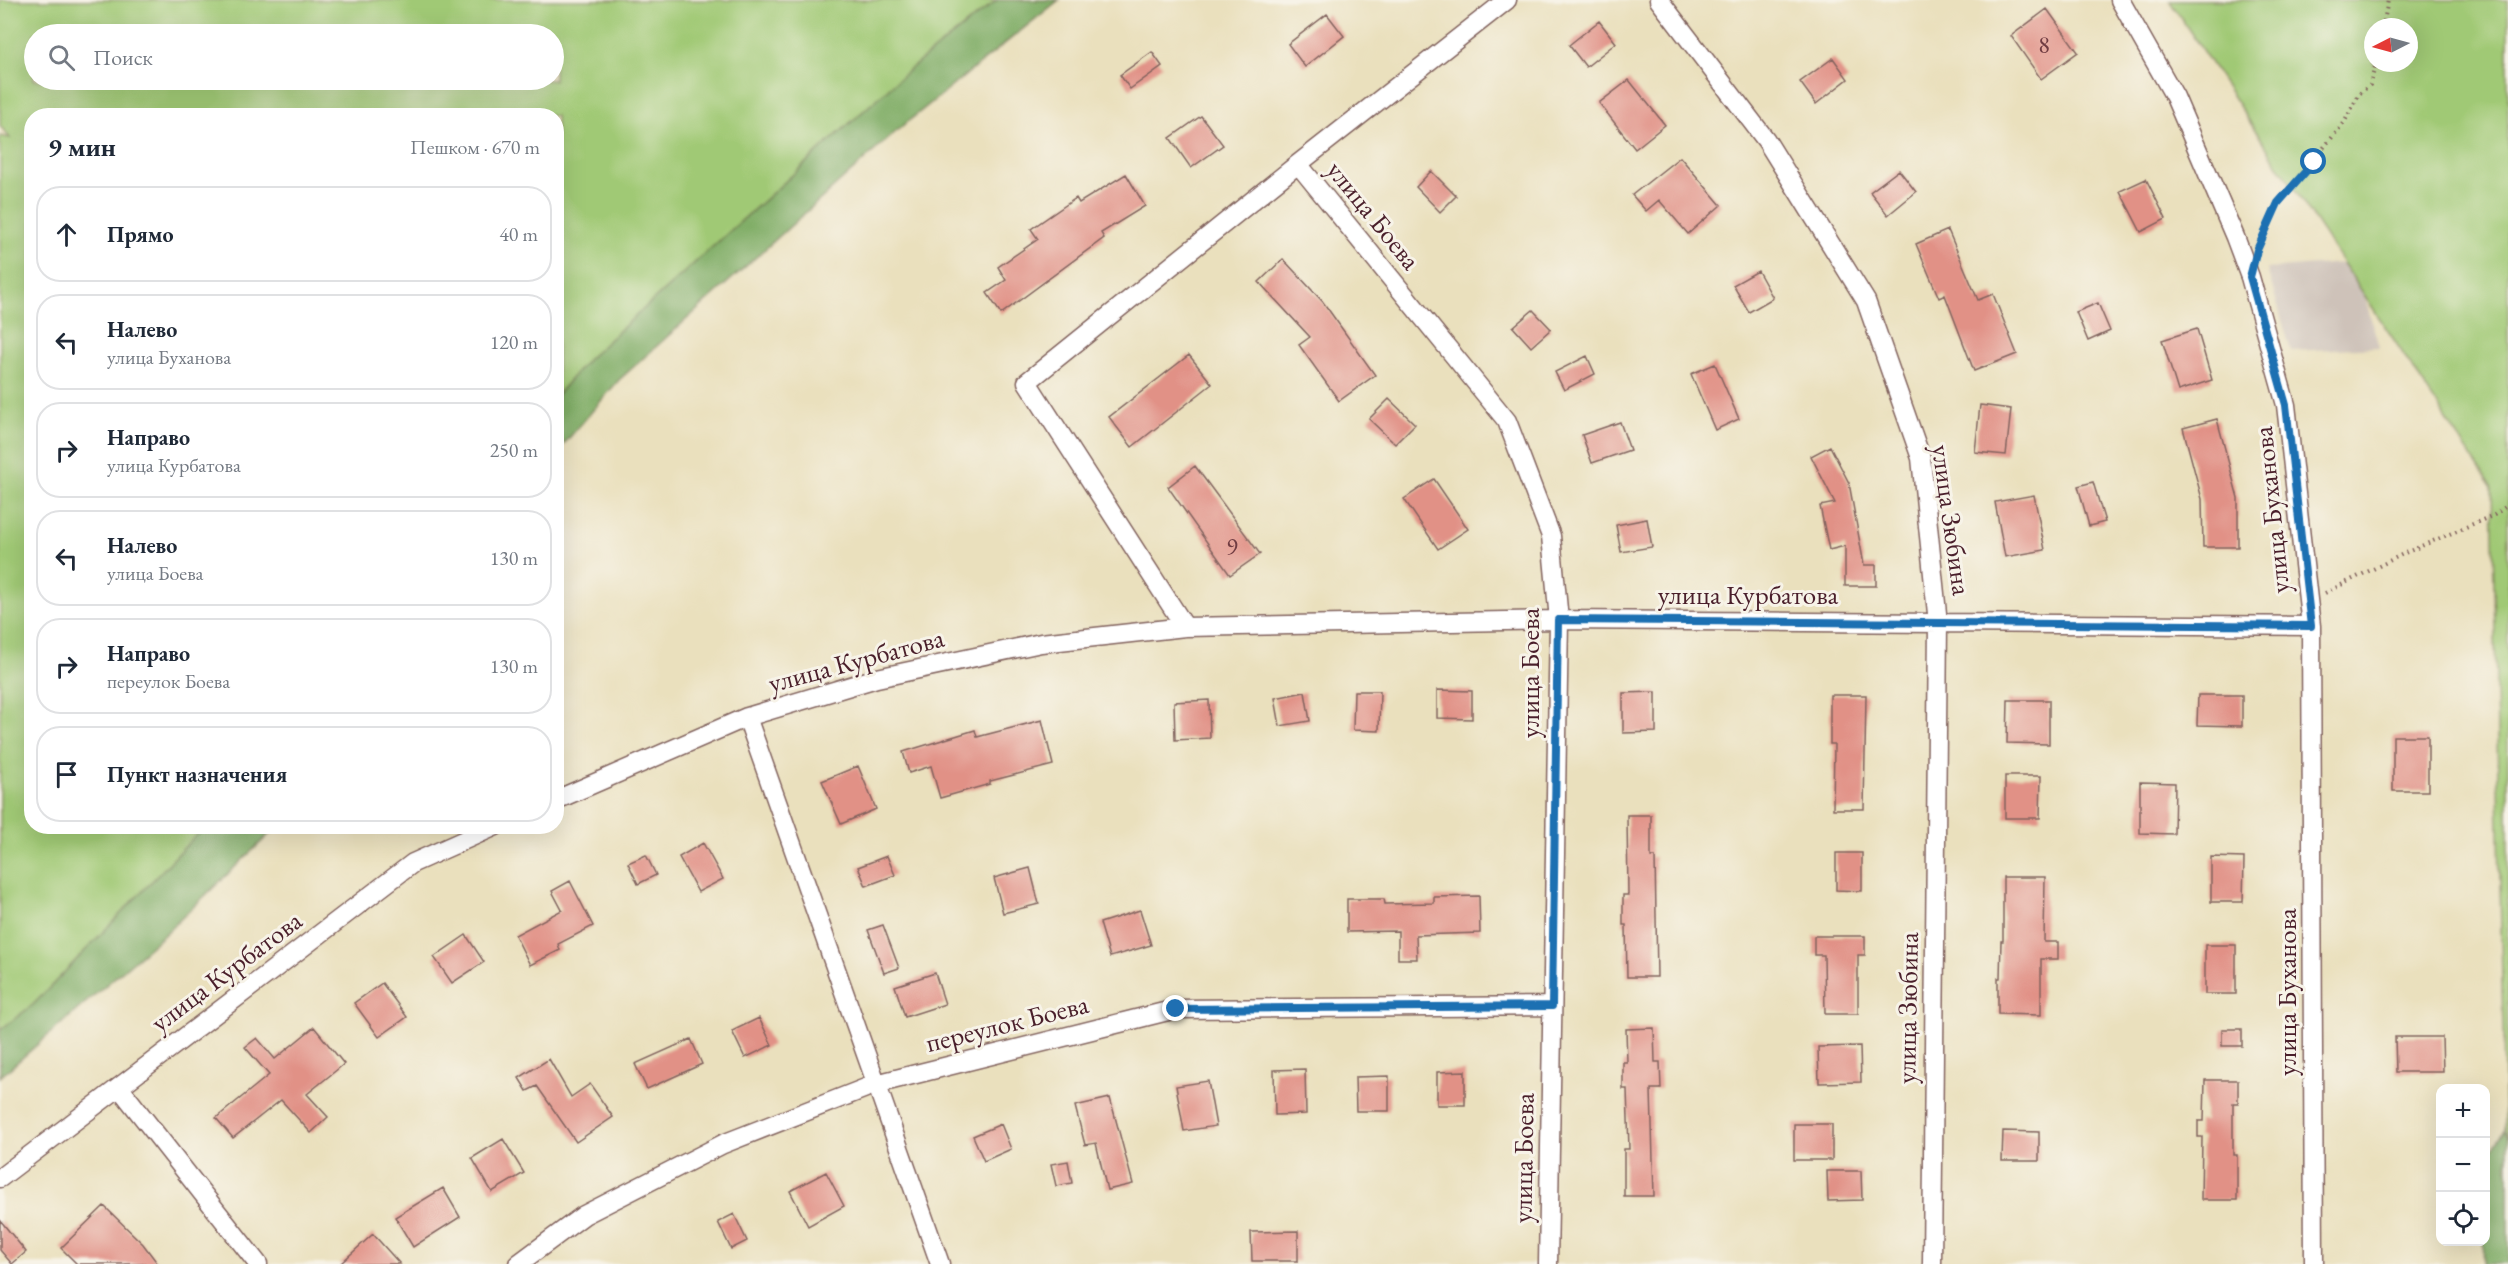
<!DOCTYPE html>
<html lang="ru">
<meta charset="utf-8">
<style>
:root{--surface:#fff;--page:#f6f6f7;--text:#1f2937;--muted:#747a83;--line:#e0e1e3}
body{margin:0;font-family:"EB Garamond",serif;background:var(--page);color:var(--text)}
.controls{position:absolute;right:18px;bottom:18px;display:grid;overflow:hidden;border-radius:12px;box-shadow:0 6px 24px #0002}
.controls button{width:54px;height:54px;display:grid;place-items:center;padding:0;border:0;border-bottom:2px solid var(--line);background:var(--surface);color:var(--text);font:30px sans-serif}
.compass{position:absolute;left:2364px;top:18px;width:54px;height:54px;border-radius:50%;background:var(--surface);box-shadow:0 6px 24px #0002;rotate:264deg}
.stop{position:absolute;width:18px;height:18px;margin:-14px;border:4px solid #1f6fb2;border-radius:50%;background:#fff}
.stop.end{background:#1f6fb2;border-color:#fff;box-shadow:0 2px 6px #0008}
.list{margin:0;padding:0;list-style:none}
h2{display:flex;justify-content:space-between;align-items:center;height:78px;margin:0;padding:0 24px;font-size:26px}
h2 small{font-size:20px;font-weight:400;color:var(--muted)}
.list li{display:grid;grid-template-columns:39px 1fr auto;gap:18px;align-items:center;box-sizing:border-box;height:96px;margin:0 12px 12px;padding:0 12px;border:2px solid var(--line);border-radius:24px}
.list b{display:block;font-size:22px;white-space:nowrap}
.list p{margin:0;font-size:20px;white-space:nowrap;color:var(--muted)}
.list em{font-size:20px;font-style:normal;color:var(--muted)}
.icon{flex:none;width:33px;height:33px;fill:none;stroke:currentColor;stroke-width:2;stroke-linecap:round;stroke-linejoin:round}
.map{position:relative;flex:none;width:2508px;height:1264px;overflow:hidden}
.search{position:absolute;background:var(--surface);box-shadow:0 6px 24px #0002;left:24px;top:24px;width:540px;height:66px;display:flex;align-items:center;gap:15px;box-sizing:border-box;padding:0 21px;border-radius:33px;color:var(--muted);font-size:22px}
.panel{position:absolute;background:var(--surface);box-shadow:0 6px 24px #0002;left:24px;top:108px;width:540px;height:726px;border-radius:24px}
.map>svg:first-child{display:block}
.industrial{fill:#cec2b9}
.green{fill:#a0c974;stroke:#757450;stroke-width:1.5;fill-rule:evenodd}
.forest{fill:#80ad66;stroke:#656648;stroke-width:1.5}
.building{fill:#e19186}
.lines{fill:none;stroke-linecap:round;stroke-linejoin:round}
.minor-casing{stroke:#82635e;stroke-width:21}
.path{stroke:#82635e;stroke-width:4;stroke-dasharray:1.5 4.5;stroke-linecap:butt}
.minor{stroke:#fff;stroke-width:18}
.route{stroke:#1f6fb2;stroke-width:8}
.labels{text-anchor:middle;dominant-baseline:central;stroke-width:6;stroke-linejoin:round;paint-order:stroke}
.number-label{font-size:24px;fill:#703c42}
.street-label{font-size:27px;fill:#4a1f2b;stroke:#f7f3e8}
</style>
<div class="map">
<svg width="2508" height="1264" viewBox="0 0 2508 1264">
<rect width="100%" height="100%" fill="#f7f3e8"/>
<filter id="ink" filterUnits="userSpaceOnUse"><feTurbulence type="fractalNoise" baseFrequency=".0167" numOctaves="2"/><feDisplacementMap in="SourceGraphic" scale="12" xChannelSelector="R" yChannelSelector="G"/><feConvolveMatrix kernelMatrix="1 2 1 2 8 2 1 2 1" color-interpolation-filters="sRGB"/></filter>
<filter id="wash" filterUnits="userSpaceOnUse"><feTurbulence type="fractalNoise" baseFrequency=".008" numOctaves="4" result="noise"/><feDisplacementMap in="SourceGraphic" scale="24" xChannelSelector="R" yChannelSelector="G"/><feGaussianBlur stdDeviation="1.35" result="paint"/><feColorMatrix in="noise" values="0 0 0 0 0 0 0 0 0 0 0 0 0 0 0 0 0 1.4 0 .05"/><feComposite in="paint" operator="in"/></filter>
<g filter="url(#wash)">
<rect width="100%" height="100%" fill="#eae0bd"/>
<path class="industrial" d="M2355 262 2379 347 2291 351 2267 269Z"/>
<path class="green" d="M0 0H997L909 70 588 359 557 395 556 116H32V826L204 827 34 1004 0 1030V136L10 138 0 126ZM34 34H554V80H34Z
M2169 0H2508V1138L2505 1129 2492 488ZM2373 27H2409V63H2373Z"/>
<path class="forest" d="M997 0H1059L900 128 619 380 557 452V395L588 359 909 70Z
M204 827H277L166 933 0 1077V1030L34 1004Z
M2505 1129 2508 1138V1261L2507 1264H2483L2487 1158Z"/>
<g id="blocks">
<path class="building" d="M2047 9 2078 52 2041 79 2011 36Z
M1327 14 1344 36 1305 67 1288 44Z
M1599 21 1616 43 1586 67 1569 45Z
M1152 52 1162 66 1130 89 1120 75Z
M1833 58 1848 79 1816 104 1800 82Z
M1629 80 1665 125 1635 149 1599 103Z
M1201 116 1223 145 1191 168 1170 138Z
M1680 157 1721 205 1688 234 1659 200 1646 211 1632 195Z
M1899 170 1916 192 1888 215 1870 192Z
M1431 171 1456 196 1440 212 1416 187Z
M1126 174 1145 206 1101 233 1104 238 1001 314 987 293 1006 280 998 267 1038 239 1031 229 1076 198 1079 203Z
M2146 179 2166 219 2141 232 2120 191Z
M1948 230 1978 300 1993 294 2017 354 1974 371 1945 295 1939 298 1916 244Z
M1283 259 1323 302 1375 375 1339 401 1299 345 1310 337 1259 282Z
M1758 271 1773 298 1749 312 1733 285Z
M2098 303 2110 331 2088 341 2076 312Z
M1533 310 1551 329 1531 347 1513 327Z
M2197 329 2212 380 2178 391 2162 340Z
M1189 355 1212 384 1132 447 1109 417Z
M1587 356 1595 374 1564 390 1555 372Z
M1715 364 1739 419 1715 430 1691 374Z
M1389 399 1415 424 1395 444 1369 419Z
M1980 405 2011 409 2006 455 1975 452Z
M2217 419 2238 498V547H2203L2202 499 2183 428Z
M1620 422 1630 450 1592 463 1582 435Z
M1830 446 1849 483 1864 565H1876V586H1845V546L1829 550 1820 506 1835 503 1811 456Z
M1195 466 1260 554 1230 575 1168 487Z
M1434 479 1468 529 1438 549 1404 499Z
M2093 482 2105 522 2089 526 2078 486Z
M2034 495 2045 550 2005 557 1995 502Z
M1647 519 1652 547 1621 552 1616 525Z
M1437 690 1472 691V719L1437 718Z
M1354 691H1380L1379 731 1353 730Z
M1305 692 1310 721 1280 726 1275 698Z
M1656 692V732L1623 733V693Z
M1830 695H1866L1864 809H1833L1834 744H1830Z
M2198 695H2242V726L2197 725Z
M1209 700 1210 738 1175 740 1174 702Z
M2008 700H2049V744L2007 743Z
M1042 720 1053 765 990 781V784L940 798 931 766 909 773 903 752 975 730 977 737Z
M2393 736H2428V791H2393Z
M858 766 876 809 841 824 822 781Z
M2005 776H2041L2040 818H2005Z
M2140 782 2175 783 2174 834 2140 833Z
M1627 815H1651V857H1655L1657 977H1627L1626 925H1623V895H1628Z
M703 843 723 879 698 892 679 857Z
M1836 853H1862V891L1836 890Z
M646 855 656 875 638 884 628 863Z
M887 856 895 875 866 886 858 867Z
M2211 857 2244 858 2243 902H2211Z
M1030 868 1039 904 1003 913 994 878Z
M2003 877H2045L2044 942H2058V959H2041V1015L1998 1014V978H2000L2001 941H2003Z
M570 881 593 926 558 944 560 950 530 965 515 935 562 910 552 891Z
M1479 896 1480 933 1416 935 1417 959H1398V931L1347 932V899H1384L1385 904 1434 903V897Z
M1140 910 1151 945 1110 957 1100 923Z
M883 925 899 968 884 973 868 930Z
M466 935 484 962 452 983 434 957Z
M1814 936H1865V955H1858V1014H1825L1824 955H1814Z
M2205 945H2236V994H2205Z
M935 973 945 1004 905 1017 895 986Z
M382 983 407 1017 379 1037 354 1003Z
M759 1018 772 1045 745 1058 732 1031Z
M314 1027 344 1064 307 1094 328 1117 311 1133 281 1100 233 1138 216 1118 269 1075 245 1047 257 1038 275 1059Z
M1654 1028 1655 1062H1660L1661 1089H1651L1654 1196H1624V1149H1629L1627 1089H1623V1062H1627L1626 1029Z
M2222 1029H2242V1046H2222Z
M2395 1037H2442L2443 1072H2396Z
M691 1039 702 1064 647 1089 635 1064Z
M1860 1046 1861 1082 1819 1083 1818 1047Z
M549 1059 571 1097 590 1084 613 1117 576 1142 537 1086 527 1091 519 1078Z
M1305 1069 1306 1114 1275 1115 1274 1070Z
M1465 1071V1105H1437V1072Z
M1389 1076V1111H1356L1355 1077Z
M2205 1080H2238V1103H2233V1155H2237V1200H2201L2202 1137H2198V1121H2204Z
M1208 1081 1216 1126 1184 1131 1176 1086Z
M1110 1098 1133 1184 1107 1190 1096 1143 1085 1145 1075 1106Z
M1001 1124 1011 1149 984 1161 973 1136Z
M1794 1124H1832V1160H1794Z
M2003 1131 2039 1132V1161H2002Z
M503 1139 524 1173 492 1192 472 1158Z
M1068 1161 1072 1183 1056 1186 1051 1164Z
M1827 1171H1861L1862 1200 1828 1201Z
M826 1172 844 1206 808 1226 790 1191Z
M443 1188 460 1217 413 1247 395 1217Z
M104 1206 143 1244 158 1264H77L61 1248Z
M734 1214 747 1241 731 1249 718 1222Z
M0 1220 26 1252 12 1264 0 1250Z
M1298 1231V1261H1252L1251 1232Z
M373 1234 400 1264H340Z"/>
</g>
</g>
<g filter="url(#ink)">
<use href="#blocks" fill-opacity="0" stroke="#82635e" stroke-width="1.5"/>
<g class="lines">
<defs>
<path id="minor" d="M1659 0 1766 140 1866 301 1921 458 1938 623 1932 1264
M2120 0 2175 97 2235 237 2250 277 2286 405 2311 626 2314 1264
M1298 164 1507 421 1551 536 1559 620 1548 1264
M1185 627 1027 382 1298 164 1507 0
M747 717 940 1264
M556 800 747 717 877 678 1041 643 1185 627 1559 620 2311 626
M119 1087 258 1264
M0 1178 413 863 496 826
M518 1264 584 1215 723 1144 876 1084 1176 1009 1552 1006"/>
</defs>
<use href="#minor" class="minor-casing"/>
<path class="path" d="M2383 27 2388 0
M2258 247 2278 203 2344 123 2359 94 2370 85 2376 63
M2325 593 2405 553 2494 515 2508 505"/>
<use href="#minor" class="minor"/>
</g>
</g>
<g class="lines" filter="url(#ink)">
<path class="route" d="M1176 1009 1552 1006 1558 620 2311 626 2286 405 2250 277 2257 250 2278 203 2314 162"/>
</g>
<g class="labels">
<g class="number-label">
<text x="2044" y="44">8</text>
<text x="1232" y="546">9</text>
</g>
<g class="street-label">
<text transform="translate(1374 215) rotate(51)">улица Боева</text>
<text transform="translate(2271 510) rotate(-96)">улица Буханова</text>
<text transform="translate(1952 520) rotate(82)">улица Зюбина</text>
<text x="1748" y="594">улица Курбатова</text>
<text transform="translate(856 660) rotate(-15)">улица Курбатова</text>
<text transform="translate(1529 673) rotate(-90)">улица Боева</text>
<text transform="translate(226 971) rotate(-37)">улица Курбатова</text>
<text transform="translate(2286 992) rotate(-90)">улица Буханова</text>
<text transform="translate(1907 1008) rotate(-89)">улица Зюбина</text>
<text transform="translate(1007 1023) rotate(-14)">переулок Боева</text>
<text transform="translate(1523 1158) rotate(-89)">улица Боева</text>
</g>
</g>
</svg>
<div class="controls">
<button>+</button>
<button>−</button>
<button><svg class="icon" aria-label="locate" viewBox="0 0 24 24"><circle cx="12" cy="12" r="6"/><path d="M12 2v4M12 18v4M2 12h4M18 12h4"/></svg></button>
</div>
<svg class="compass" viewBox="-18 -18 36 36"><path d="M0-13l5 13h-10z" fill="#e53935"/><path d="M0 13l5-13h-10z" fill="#747a83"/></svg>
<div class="stop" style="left:2314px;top:162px"></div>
<div class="stop end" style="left:1176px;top:1009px"></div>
<div class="search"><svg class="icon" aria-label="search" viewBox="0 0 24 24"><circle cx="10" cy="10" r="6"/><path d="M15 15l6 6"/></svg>Поиск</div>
<section class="panel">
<h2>9 мин<small>Пешком · 670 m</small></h2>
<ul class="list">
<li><svg class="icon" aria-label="ahead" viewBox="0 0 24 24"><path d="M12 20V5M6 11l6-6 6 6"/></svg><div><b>Прямо</b></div><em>40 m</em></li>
<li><svg class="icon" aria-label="left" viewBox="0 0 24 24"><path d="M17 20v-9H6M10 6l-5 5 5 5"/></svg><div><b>Налево</b><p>улица Буханова</p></div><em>120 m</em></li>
<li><svg class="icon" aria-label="right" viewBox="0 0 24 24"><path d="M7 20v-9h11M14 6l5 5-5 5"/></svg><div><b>Направо</b><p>улица Курбатова</p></div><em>250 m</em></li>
<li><svg class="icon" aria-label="left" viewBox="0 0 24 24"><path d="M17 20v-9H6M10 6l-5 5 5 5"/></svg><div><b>Налево</b><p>улица Боева</p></div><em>130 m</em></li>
<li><svg class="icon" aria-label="right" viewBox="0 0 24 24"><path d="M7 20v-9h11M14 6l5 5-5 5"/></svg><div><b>Направо</b><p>переулок Боева</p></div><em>130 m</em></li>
<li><svg class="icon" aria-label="arrive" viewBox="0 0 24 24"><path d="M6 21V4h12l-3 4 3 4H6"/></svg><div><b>Пункт назначения</b></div></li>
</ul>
</section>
</div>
